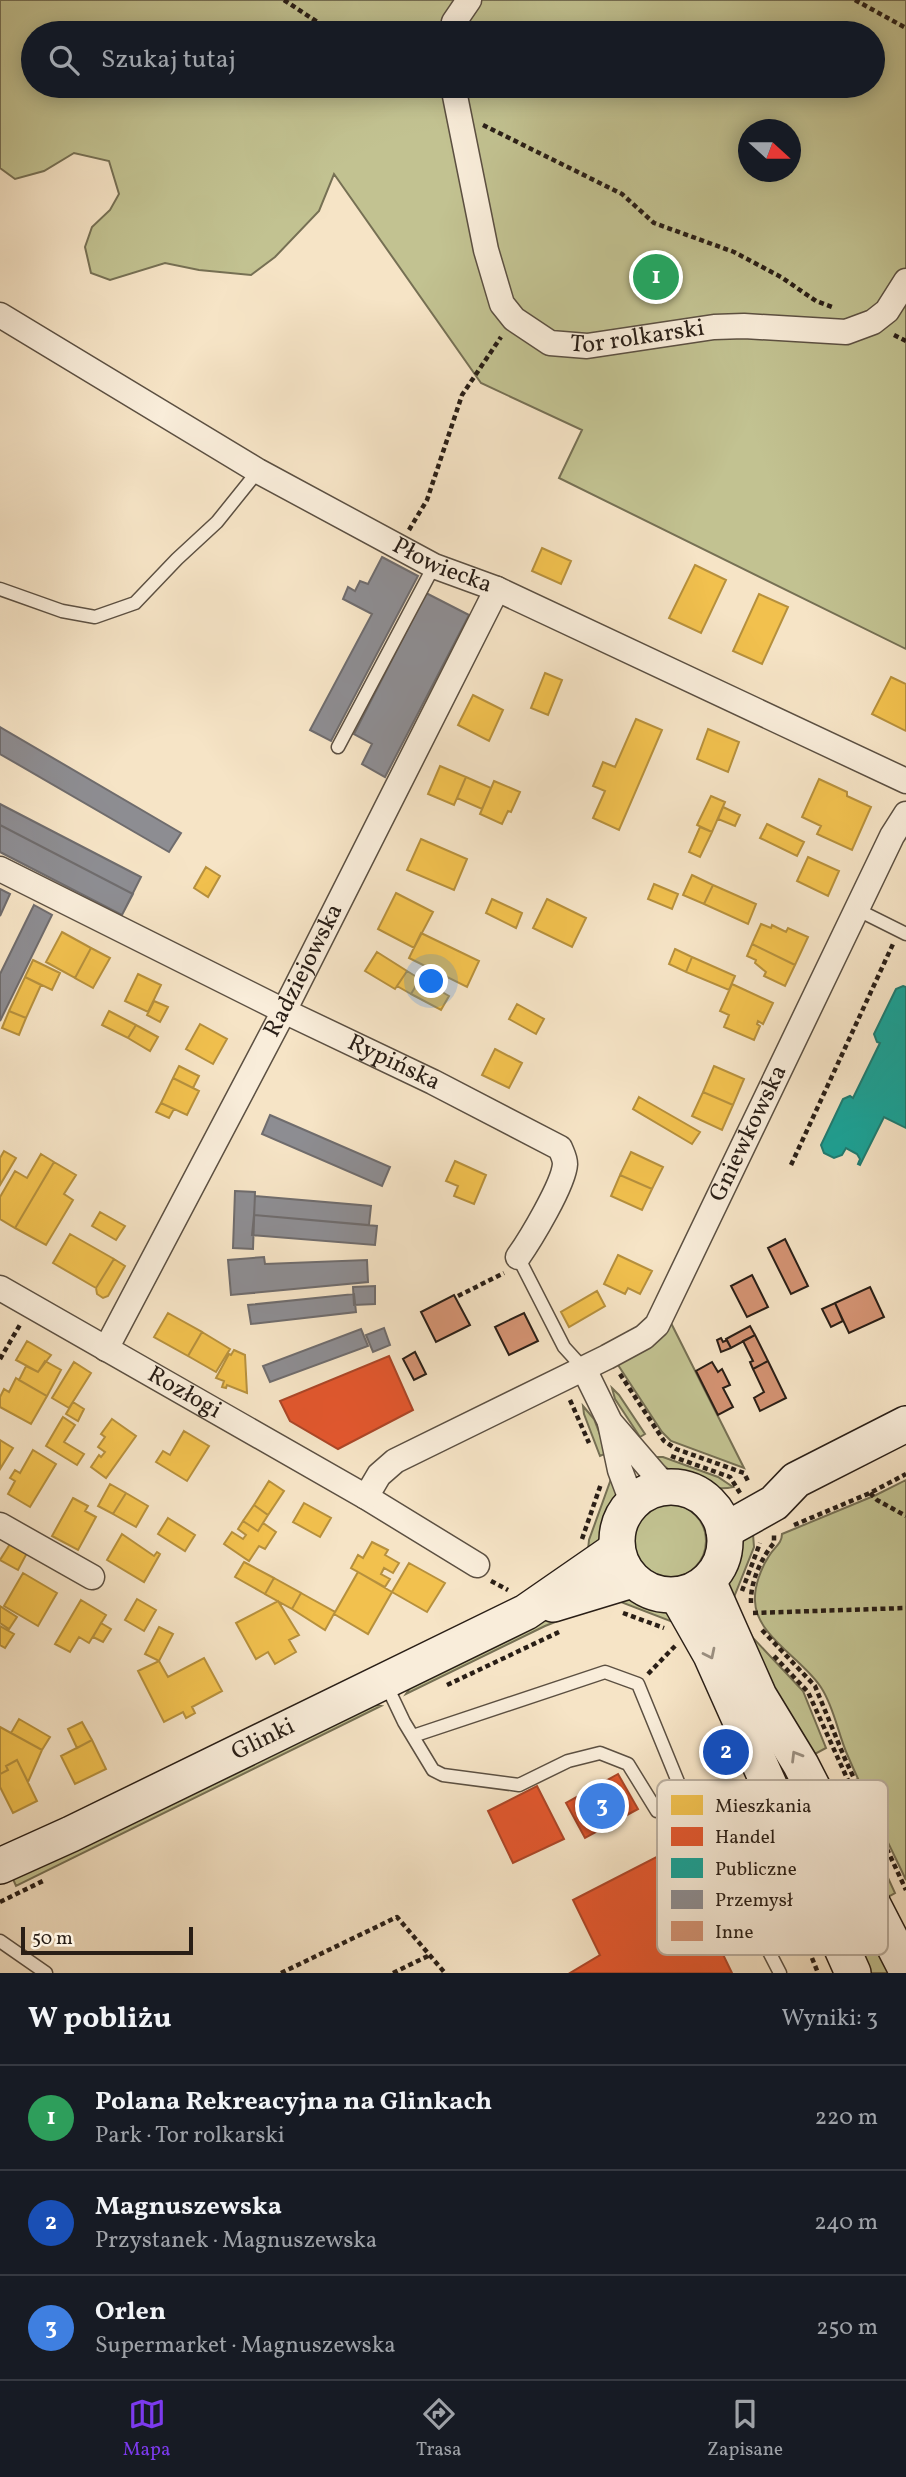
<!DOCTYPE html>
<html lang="pl">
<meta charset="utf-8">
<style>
:root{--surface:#171b24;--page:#242831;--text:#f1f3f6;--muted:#9ea1a6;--line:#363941;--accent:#7c3aed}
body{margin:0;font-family:Vollkorn,serif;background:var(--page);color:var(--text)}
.compass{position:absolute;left:738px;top:119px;width:63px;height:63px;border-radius:50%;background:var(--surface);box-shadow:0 4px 18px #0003;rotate:111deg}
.scale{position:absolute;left:21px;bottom:18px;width:172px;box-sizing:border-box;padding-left:7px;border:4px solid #291e16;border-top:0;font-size:19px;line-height:24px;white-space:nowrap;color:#291e16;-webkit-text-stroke:5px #f9edda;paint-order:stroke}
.you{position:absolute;left:432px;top:982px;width:24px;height:24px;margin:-18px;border:5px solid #fff;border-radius:50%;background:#1a73e8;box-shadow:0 0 0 10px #1a73e833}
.badge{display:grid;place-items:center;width:46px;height:46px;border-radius:50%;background:var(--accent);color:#fff;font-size:23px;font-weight:700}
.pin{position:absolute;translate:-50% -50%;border:4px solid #fff;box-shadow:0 2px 7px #0006}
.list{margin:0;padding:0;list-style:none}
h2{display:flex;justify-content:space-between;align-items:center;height:91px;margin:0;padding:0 28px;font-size:30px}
h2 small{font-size:23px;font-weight:400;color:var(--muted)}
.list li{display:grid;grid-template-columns:46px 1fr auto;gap:21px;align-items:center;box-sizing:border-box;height:105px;padding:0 28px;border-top:2px solid var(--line)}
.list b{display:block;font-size:26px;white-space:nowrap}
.list p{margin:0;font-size:23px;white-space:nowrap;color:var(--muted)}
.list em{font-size:23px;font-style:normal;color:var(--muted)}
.icon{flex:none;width:38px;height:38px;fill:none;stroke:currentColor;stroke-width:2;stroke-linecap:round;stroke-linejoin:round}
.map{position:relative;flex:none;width:906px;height:1973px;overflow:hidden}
.search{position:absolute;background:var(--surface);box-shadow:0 4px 18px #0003;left:21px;right:21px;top:21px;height:77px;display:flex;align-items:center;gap:18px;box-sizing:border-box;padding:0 24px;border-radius:38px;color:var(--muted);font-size:26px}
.sheet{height:406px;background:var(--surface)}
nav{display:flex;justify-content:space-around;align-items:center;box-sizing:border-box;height:98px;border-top:2px solid var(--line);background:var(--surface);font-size:19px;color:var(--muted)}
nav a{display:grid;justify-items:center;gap:4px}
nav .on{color:var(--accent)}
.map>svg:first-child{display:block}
.green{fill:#c2c291;stroke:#767054;stroke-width:2;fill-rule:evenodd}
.homes{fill:#f2c14e;stroke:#b6903d;stroke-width:2}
.shops{fill:#e4572e;stroke:#ac4627;stroke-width:2}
.public{fill:#17a398;stroke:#1c7b71;stroke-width:2}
.industry{fill:#8d8d92;stroke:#6f6c6d;stroke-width:2}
.building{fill:#d49373;stroke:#291e16;stroke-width:2}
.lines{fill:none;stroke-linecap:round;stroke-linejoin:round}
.lane-casing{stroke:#5c5042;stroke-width:15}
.street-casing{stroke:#5c5042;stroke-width:27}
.secondary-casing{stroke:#291e16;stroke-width:38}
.path{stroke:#291e16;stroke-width:4.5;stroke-dasharray:5 3.5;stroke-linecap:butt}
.lane{stroke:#f9edda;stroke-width:12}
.street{stroke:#f9edda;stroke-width:24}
.secondary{stroke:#f9edda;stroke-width:35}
.oneway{stroke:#9b9082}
.labels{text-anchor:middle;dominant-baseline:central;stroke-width:7;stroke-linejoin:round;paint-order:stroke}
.street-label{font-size:24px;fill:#291e16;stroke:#f9edda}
.key{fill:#f9edda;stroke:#bbaf9f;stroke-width:2}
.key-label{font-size:19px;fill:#291e16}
</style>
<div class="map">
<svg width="906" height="1973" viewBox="0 0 906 1973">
<rect width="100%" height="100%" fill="#f6e4c6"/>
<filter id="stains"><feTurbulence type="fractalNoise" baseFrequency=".00286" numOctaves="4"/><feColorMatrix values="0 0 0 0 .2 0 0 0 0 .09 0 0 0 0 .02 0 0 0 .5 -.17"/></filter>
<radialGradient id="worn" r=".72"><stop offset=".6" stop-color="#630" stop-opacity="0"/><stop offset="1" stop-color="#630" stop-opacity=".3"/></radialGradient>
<path class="green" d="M0 0H906V649L559 478 582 430 481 383 334 174 319 211 275 257 251 275 199 270 165 263 110 280 91 273 85 247 92 227 110 210 119 194 109 161 74 153 44 171 15 179 0 168ZM33 33H873V86H33ZM748 130H790V172H748Z
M670 1321 744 1468 671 1441 662 1432 618 1365Z
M612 1388 619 1395 645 1434 640 1437 615 1399Z
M583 1406 594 1419 607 1453 600 1456 584 1414Z
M654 1457H663L718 1477 733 1487C709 1493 670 1475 654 1457Z
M611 1479 617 1496 616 1503 601 1542 588 1550 589 1540Z
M906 1480V1880C886 1838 865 1796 847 1754 838 1733 834 1708 822 1689 805 1660 756 1637 755 1601 754 1587 761 1568 769 1556 774 1547 782 1544 782 1534L876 1495Z
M632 1541a37 37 0 1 1 74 0a37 37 0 1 1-74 0Z
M753 1534 754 1547 734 1597 723 1584 739 1539Z
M633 1596 668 1609 678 1624 613 1599Z
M588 1609 545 1626 406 1694 414 1682 544 1619Z
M743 1620 753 1638 803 1691 826 1748 813 1755 799 1742Z
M719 1632 864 1907 837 1919Z
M368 1704 381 1706 16 1886 13 1879Z
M856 1808 895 1893 886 1898 851 1810Z
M871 1919 897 1973H862L843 1932Z"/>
<path class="homes" d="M542 548 571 561 561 584 532 571Z
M695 565 726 580 701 633 669 618Z
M759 594 788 607 762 664 733 651Z
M545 673 562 680 548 715 531 708Z
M891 677 906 684V731L872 714Z
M473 695 503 710 489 741 458 725Z
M636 719 662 730 619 830 593 818 605 791 593 786 603 762 615 767Z
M708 729 739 742 728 772 697 759Z
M440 766 466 777 454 805 428 794Z
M466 777 491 788 482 809 457 798Z
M819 779 847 792V796L871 807 852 850 817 834 821 826 802 817Z
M494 781 520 792 511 812 508 811 502 824 480 814Z
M711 796 725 802 712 832 697 825Z
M723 807 740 815 735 826 718 819Z
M767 824 804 842 797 856 760 838Z
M700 827 712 832 700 857 689 852Z
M421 839 467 859 454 890 407 870Z
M808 857 839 871 828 896 797 881Z
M206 867 220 876 208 897 194 888Z
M692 875 713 885 704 904 683 895Z
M654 884 678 894 672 909 648 899Z
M713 885 756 904 748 924 704 904Z
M396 893 433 912 414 948 378 929Z
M492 899 522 913 516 928 486 913Z
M547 899 586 918 572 947 533 928Z
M761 924 771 928 772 925 786 932 788 928 808 937 795 965 752 944Z
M62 932 91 948 75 978 46 962Z
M421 933 479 961 467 987 409 958Z
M752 944 795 965 785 986 764 976 766 972 755 963 756 960 747 956Z
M91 948 110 958 93 988 75 978Z
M675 949 692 957 686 972 669 964Z
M377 952 407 971 395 989 365 971Z
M692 957 735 976 729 990 686 972Z
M33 960 60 973 52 990 25 977Z
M407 971 420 979 411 994 397 986Z
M138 974 161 985 148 1012 125 1001Z
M25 977 41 985 26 1018 9 1011Z
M420 979 449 996 441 1010 411 994Z
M732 984 773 1003 763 1024 758 1021 757 1024 760 1026 754 1040 724 1027 729 1015 720 1011Z
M154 1001 168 1007 160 1022 147 1015Z
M517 1004 544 1019 536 1034 509 1019Z
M9 1011 26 1018 19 1035 2 1028Z
M109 1011 136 1025 128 1038 102 1025Z
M200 1024 227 1039 213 1064 186 1049Z
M136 1025 158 1037 150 1051 128 1038Z
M495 1049 522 1063 509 1088 482 1075Z
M179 1066 199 1076 193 1088 173 1078Z
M714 1066 744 1079 733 1105 703 1092Z
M173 1078 199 1091 187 1115 161 1103Z
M703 1092 733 1105 722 1130 692 1116Z
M639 1097 700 1132 692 1144 633 1109Z
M161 1103 174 1109 169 1118 156 1112Z
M4 1151 16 1158 0 1185V1158Z
M631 1152 663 1167 652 1189 620 1175Z
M41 1154 54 1162 15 1228 0 1219V1197L15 1171 27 1178Z
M455 1161 486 1175 474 1204 454 1196 458 1186 446 1181Z
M54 1162 76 1175 64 1194 73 1200 46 1245 15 1228Z
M620 1175 652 1189 642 1210 611 1196Z
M100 1212 125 1226 116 1240 92 1226Z
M70 1234 114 1259 96 1288 53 1263Z
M618 1255 652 1271 640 1294 628 1288 625 1294 604 1284Z
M114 1259 125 1266 108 1296 103 1298 97 1294 96 1288Z
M597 1291 605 1306 569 1327 561 1312Z
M168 1313 202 1332 188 1356 154 1337Z
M202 1332 230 1349 216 1372 188 1356Z
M27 1341 51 1355 38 1372 16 1360Z
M234 1350 245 1355 247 1393 227 1385 226 1388 222 1387 224 1381 216 1378 229 1354 231 1355Z
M45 1361 61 1370 47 1396 19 1380 26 1366 38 1372Z
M74 1362 91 1373 69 1408 52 1398Z
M16 1378 47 1396 31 1424 0 1407V1397L4 1389 9 1392Z
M73 1402 84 1409 78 1421 66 1414Z
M63 1417 75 1425 64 1442 84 1454 77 1465 46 1446Z
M112 1419 136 1436 106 1478 91 1467 99 1455 101 1457 105 1452 98 1447 105 1437 101 1434Z
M184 1431 209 1446 187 1481 156 1462 163 1451 170 1455Z
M0 1440 13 1448 0 1469Z
M33 1450 56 1464 30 1507 8 1494 15 1481 10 1478 15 1470 20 1473Z
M269 1481 284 1491 268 1515 254 1505Z
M110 1484 126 1493 113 1514 98 1506Z
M126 1493 148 1506 136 1527 113 1514Z
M73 1498 88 1506 85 1511 96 1517 78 1550 52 1536Z
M304 1503 331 1518 320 1537 293 1522Z
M254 1505 268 1515 258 1531 243 1521Z
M168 1518 195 1535 185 1551 158 1534Z
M243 1521 258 1531 263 1523 276 1532 265 1549 259 1546 249 1561 224 1544 232 1532 243 1539 246 1535 238 1529Z
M122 1534 154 1556 157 1552 160 1554 144 1582 107 1560Z
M372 1542 388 1550 385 1555 399 1563 393 1573 384 1568 381 1574 390 1579 385 1587 351 1568 358 1555 363 1558Z
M10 1544 27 1553 18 1570 0 1560Z
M244 1562 274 1578 265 1594 235 1577Z
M409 1563 445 1583 427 1612 392 1592Z
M358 1572 392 1592 368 1634 334 1614Z
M23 1573 57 1593 38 1626 4 1606Z
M274 1578 301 1593 292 1609 265 1594Z
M301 1593 335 1612 325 1630 292 1609Z
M137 1599 156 1610 144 1631 125 1620Z
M81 1600 106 1615 89 1643 79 1637 70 1652 55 1644Z
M278 1601 299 1635 289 1640 296 1652 275 1664 268 1652 256 1659 236 1623Z
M0 1606 17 1617 9 1629 0 1623Z
M101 1623 111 1629 103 1642 93 1637Z
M0 1626 14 1634 5 1648 0 1645Z
M159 1627 173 1634 159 1661 145 1654Z
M204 1658 222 1691 192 1707 195 1713 186 1718 183 1712 164 1722 138 1671 159 1661 168 1677Z
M19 1719 50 1737 42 1750 11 1733Z
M82 1722 92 1740 77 1748 68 1729Z
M0 1727 42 1750 28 1782 17 1760 6 1766 8 1770 0 1774Z
M92 1740 106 1769 75 1784 61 1756Z
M17 1760 37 1801 13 1813 0 1787V1774L8 1770 6 1766Z"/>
<path class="shops" d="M389 1356 413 1410 338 1449 290 1421 280 1401Z
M618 1774 638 1809 585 1838 566 1803Z
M537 1786 564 1839 513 1863 488 1811Z
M672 1849 732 1973H570L600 1955 573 1900Z"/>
<path class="public" d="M903 986 906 987V1128L884 1117 860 1165 858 1164 860 1159 857 1154 846 1148 842 1155 834 1158 824 1153 821 1145 843 1099 850 1096 853 1098 880 1043 877 1042 874 1034 896 989Z"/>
<path class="industry" d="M382 557 418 576 331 741 310 730 372 614 343 599 348 587 355 591 360 581 368 584Z
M426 593 469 615 385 777 362 764 372 744 354 734Z
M0 727 181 833 169 852 0 754Z
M0 804 141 877 122 915 0 852Z
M0 825 133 894 122 915 0 852Z
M0 889 10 894 0 916Z
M34 905 52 915 0 1021V974Z
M270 1115 390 1167 382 1186 262 1134Z
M235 1191 255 1192 253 1249 233 1248Z
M255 1196 371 1206 369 1225 254 1215Z
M254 1215 377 1226 375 1245 252 1235Z
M264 1257 265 1264 367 1260 368 1282 231 1295 228 1260Z
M375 1286V1304L354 1305 353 1287Z
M354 1294 356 1312 251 1324 248 1305Z
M384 1328 390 1345 373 1352 366 1335Z
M361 1329 368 1346 270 1382 263 1366Z"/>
<path class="building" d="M785 1239 808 1286 791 1294 768 1248Z
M752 1275 768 1307 747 1317 731 1286Z
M870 1287 884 1317 849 1333 835 1303Z
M454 1295 470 1325 436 1342 421 1312Z
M835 1303 843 1321 831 1327 822 1309Z
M524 1313 538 1341 509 1355 495 1327Z
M750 1326 755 1335 731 1348 726 1339Z
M755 1335 768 1361 753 1369 750 1362 753 1361 743 1341Z
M721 1338 723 1342 727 1340 731 1348 721 1352 717 1340Z
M415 1352 426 1374 414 1380 403 1359Z
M768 1361 786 1398 760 1411 754 1398 764 1392 753 1369Z
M712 1362 718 1372 722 1369 730 1385 723 1388 733 1407 718 1415 696 1371Z"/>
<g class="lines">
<defs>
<path id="lane" d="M0 589 62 611 95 617 135 603 177 559 217 522 258 471
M338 747 434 566
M856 909 906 934
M518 1257 564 1347 584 1369
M385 1682 404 1722 433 1770 443 1775 519 1785 568 1761 600 1753 628 1764 657 1811 691 1814
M413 1736 605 1672 638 1684 694 1821 738 1892 780 1973
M0 1941 46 1973"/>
<g id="street">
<path d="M452 33 454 22 469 0"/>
<path id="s1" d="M453 86 486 250 502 304 514 319 550 343 587 346 714 327 744 326 846 332 873 322 887 311 906 281"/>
<path id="s2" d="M0 315 258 471 434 566 497 589 906 781"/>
<path id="s3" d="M0 869 284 1011 433 1082 560 1148C562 1153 565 1158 565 1164 564 1184 530 1240 518 1257"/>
<path id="s4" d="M0 1288 366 1497 477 1565"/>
<path id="s5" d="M106 1349 284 1011 497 589"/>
<path d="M584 1369 610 1422 665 1486"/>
<path d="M610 1423 620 1470 632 1502"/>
<path id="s6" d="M366 1497 379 1475 395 1461 607 1357 644 1337 657 1325 892 836 906 814"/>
<path d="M0 1525 92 1577"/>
</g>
<g id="secondary">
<circle cx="671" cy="1541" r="54"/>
<path d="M724 1531 774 1503 796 1480 906 1424"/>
<path d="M708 1581 759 1696 801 1765 906 1969"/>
<path d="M677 1595 711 1655 853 1973"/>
<path d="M553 1604 632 1580"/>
<path id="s7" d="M0 1866 71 1834 526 1612 617 1549"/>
</g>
</defs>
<use href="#lane" class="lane-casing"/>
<use href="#street" class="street-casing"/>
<use href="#secondary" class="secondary-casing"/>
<path class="path" d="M284 0 334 33
M855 0 906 28
M483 125 622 194 654 223 734 252 781 277 816 301 832 307
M894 335 906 341
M409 530 427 500 462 395 501 337
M791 1165 893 944
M458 1296 504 1273
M0 1359 21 1323
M620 1374 664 1441 676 1449 744 1473 749 1483
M570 1400 589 1443
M671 1456 730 1477 740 1493
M870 1493 877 1500 906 1516
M794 1525 870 1493 906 1474
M582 1539 601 1484
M491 1581 508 1590
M742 1591 760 1543
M751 1603C750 1583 761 1558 774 1543V1535
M623 1613 664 1628
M753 1613 906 1608
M762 1630 815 1686 845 1759 906 1890
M774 1656 808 1692 879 1849
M648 1674 676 1645
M447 1685 559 1632
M0 1902 45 1880
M812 1958 818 1973
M281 1973 397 1917 445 1973
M393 1973 430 1955"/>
<use href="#lane" class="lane"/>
<use href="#street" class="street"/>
<use href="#secondary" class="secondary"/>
</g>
<defs><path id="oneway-chevron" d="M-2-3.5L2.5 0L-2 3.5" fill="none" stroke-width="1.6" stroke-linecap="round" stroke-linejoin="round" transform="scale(1.75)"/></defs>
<g class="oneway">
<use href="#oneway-chevron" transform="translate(710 1654) rotate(64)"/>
<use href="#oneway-chevron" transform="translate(796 1756) rotate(-121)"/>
</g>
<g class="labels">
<g class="street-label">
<text stroke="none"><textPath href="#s1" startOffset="374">Tor rolkarski</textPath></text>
<text stroke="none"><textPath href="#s2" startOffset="509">Płowiecka</textPath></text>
<text stroke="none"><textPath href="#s5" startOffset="427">Radziejowska</textPath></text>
<text stroke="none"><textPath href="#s3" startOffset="439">Rypińska</textPath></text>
<text stroke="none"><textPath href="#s6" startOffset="555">Gniewkowska</textPath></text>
<text stroke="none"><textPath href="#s4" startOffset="212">Rozłogi</textPath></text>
<text stroke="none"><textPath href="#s7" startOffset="292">Glinki</textPath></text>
</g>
</g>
<rect x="657" y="1780" width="231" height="175" rx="10" class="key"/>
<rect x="671" y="1795" width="32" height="20" fill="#f2c14e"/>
<rect x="671" y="1827" width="32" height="19" fill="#e4572e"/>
<rect x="671" y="1858" width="32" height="20" fill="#17a398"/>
<rect x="671" y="1890" width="32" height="19" fill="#8d8d92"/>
<rect x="671" y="1921" width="32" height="20" fill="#d49373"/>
<g class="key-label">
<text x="715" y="1812">Mieszkania</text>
<text x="715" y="1843">Handel</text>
<text x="715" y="1875">Publiczne</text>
<text x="715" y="1906">Przemysł</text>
<text x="715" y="1938">Inne</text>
</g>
<rect width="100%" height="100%" filter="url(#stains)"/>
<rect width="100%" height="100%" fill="url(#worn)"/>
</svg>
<svg class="compass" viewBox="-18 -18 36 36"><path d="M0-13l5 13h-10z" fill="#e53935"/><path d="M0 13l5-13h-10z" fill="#9ea1a6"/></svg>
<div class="scale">50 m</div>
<div class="you"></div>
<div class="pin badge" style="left:656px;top:277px;background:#2e9e5b">1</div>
<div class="pin badge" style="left:726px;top:1752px;background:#1a4fb4">2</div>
<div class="pin badge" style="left:602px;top:1806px;background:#3f7fe0">3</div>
<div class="search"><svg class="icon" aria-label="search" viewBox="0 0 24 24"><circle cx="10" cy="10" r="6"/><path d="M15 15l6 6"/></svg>Szukaj tutaj</div>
</div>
<section class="sheet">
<h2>W pobliżu<small>Wyniki: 3</small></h2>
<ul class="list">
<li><span class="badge" style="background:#2e9e5b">1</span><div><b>Polana Rekreacyjna na Glinkach</b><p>Park · Tor rolkarski</p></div><em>220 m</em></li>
<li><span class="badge" style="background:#1a4fb4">2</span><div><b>Magnuszewska</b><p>Przystanek · Magnuszewska</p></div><em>240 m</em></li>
<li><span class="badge" style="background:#3f7fe0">3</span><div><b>Orlen</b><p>Supermarket · Magnuszewska</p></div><em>250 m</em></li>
</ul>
</section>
<nav>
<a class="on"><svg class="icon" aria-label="map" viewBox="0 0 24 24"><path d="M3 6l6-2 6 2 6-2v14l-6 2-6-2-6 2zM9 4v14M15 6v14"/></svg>Mapa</a>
<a><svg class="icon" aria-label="directions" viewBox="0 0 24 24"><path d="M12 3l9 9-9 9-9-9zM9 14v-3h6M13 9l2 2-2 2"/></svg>Trasa</a>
<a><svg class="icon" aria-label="saved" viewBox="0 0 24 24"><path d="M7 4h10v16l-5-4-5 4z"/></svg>Zapisane</a>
</nav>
